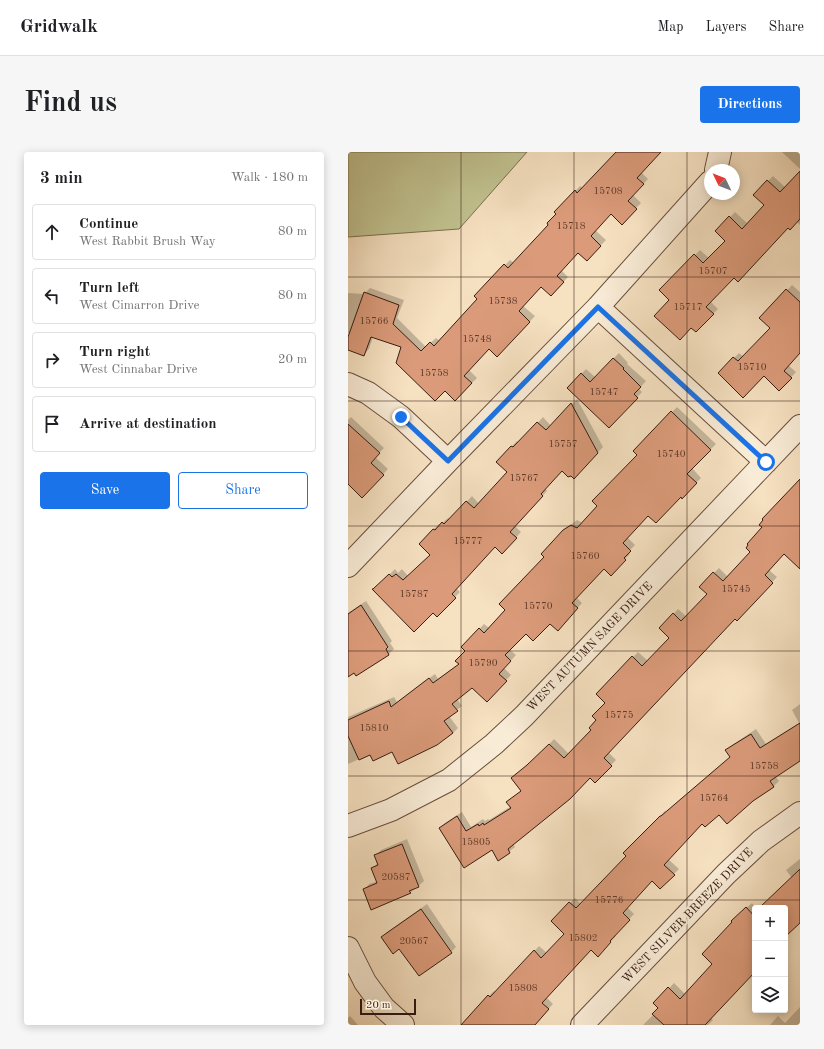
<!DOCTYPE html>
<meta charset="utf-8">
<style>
:root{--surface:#fff;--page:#f6f6f6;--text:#202124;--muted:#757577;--line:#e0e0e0;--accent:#1a73e8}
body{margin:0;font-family:"Old Standard TT",serif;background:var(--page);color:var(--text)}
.controls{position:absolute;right:12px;bottom:12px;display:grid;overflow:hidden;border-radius:4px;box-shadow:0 2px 10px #0003}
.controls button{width:36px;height:36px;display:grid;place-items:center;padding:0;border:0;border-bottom:1px solid var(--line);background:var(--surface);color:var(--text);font:20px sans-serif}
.compass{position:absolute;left:356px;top:12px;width:36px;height:36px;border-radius:50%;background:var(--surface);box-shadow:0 2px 10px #0003;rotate:313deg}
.scale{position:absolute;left:12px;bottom:10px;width:56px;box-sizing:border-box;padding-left:4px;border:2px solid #381d12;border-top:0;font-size:11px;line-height:14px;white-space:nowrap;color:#381d12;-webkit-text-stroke:3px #f9ecd7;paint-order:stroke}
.stop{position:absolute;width:12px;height:12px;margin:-9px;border:3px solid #1a73e8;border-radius:50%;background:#fff}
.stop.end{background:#1a73e8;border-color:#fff;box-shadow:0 1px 4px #0008}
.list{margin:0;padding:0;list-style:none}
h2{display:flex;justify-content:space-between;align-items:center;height:52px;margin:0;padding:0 16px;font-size:17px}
h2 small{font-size:13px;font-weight:400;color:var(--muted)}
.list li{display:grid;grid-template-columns:26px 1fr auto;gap:12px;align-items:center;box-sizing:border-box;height:56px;margin:0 8px 8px;padding:0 8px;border:1px solid var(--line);border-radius:4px}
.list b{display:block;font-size:15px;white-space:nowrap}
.list p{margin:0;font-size:13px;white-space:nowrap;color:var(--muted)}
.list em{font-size:13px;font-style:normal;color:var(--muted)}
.actions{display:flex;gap:8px;padding:12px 16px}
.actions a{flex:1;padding:9px 0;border:1px solid var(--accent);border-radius:4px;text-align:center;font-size:14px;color:var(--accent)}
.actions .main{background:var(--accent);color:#fff}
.icon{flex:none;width:22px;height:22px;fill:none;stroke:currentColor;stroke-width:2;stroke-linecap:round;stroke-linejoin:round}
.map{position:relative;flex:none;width:452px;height:873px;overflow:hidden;border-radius:4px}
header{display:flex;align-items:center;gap:24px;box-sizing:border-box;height:56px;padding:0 20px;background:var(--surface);border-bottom:1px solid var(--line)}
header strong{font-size:19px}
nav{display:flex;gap:22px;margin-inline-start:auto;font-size:14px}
.intro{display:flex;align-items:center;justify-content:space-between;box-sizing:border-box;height:96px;padding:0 24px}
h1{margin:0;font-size:28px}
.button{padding:10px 18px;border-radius:4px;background:var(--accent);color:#fff;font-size:14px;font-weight:700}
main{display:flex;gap:24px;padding:0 24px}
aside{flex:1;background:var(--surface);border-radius:4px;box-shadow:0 2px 10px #0003}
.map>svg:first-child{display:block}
.grass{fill:#c1c290;stroke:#7c7051}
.shadow{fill:#0003}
.building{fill:#db9b7a;stroke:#381d12}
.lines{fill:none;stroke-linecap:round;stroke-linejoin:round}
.minor-casing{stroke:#684e3e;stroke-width:24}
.minor{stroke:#f9ecd7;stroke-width:22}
.route{stroke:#1a73e8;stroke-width:5}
.grid{fill:none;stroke:#381d12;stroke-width:1;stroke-opacity:0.55}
.labels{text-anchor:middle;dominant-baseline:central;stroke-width:4;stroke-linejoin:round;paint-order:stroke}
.number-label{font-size:10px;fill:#613c2c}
.street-label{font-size:12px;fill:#381d12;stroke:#f9ecd7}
</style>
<header>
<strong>Gridwalk</strong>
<nav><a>Map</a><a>Layers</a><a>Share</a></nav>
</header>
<div class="intro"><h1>Find us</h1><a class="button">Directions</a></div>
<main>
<aside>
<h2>3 min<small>Walk · 180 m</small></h2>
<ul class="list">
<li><svg class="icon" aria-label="ahead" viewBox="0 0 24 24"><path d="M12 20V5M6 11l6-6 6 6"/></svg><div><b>Continue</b><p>West Rabbit Brush Way</p></div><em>80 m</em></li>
<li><svg class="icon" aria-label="left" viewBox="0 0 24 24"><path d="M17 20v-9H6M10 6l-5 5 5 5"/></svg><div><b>Turn left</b><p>West Cimarron Drive</p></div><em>80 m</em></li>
<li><svg class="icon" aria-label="right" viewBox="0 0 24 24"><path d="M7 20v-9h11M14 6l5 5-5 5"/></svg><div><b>Turn right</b><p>West Cinnabar Drive</p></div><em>20 m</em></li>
<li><svg class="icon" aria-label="arrive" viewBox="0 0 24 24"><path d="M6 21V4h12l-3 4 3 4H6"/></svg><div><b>Arrive at destination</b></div></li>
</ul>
<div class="actions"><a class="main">Save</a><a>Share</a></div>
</aside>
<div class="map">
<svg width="452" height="873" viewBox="0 0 452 873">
<rect width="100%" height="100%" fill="#f6e1c1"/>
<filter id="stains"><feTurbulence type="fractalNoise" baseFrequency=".005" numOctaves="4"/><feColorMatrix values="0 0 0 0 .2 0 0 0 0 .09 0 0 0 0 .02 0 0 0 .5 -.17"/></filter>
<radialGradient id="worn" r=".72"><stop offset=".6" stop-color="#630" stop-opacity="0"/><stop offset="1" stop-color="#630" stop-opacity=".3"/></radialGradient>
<path class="grass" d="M0 0H179L111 77 0 85Z"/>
<path class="shadow" d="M269 0H312L293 20 300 27 285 43 293 51 274 71 263 61 247 78 258 88 239 108 230 99 213 118 220 125 203 143 193 134 175 154 187 164 149 204 141 196 121 218 129 226 107 248 55 195 25 185 21 197 16 202 0 197V188L3 181H0V141L16 142 22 136 56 148 49 166 78 195 88 186 92 189 130 147 157 113 162 108 166 111 202 72 209 62 207 60 232 34 235 36Z
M434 0H452V17Z
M452 20V73L449 70 440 75 386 125 363 150 370 157 348 179 322 148 312 138 352 98 361 106 378 88 369 79 387 60 400 72 418 53 407 43 425 24 438 36Z
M444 133 452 140V200L440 213 448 220 431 238 416 223 371 221 391 201 396 205 423 176 413 166Z
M271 201 280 211 279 212 298 229 291 237 294 240 261 275 220 236 238 217 247 225Z
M229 247 255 295 226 325 214 318 197 336 199 339 167 374 173 380 154 401 147 394 108 436 112 440 89 464 85 460 26 438 47 417 50 421 54 417 60 424 83 403 72 392 86 377 91 372 92 373 100 366 102 367 124 344 131 352 161 320 149 310 164 294 169 289 171 291 195 265 203 274Z
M329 255 368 292 344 316 353 326 334 345 333 344 300 362 279 385 287 393 280 400 282 402 263 422 256 416 228 445 234 451 215 473 202 470 178 481 161 497 168 503 156 516 163 523 139 549 124 535 109 547 114 554 101 564 110 576 105 581 45 599 23 602 0 612V565L46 545 49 550 87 522 90 527 111 512 118 499 114 495 136 472 141 476 159 458 216 378 229 368 235 371 251 354 290 303 286 299Z
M3 265 36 296 27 305 40 317 19 339 0 331V268Z
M452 328V413L436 401 421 418 429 425 394 463 387 466 260 600 268 608 247 630 242 625 165 692 167 695 150 708 144 697 92 676 97 671 114 660 123 675 135 667 137 669 140 667 141 668 163 654 160 650 174 638 186 608 206 587 221 602 245 578 258 551 285 505 290 500 300 509 323 486 312 476 330 457 339 465 360 442 353 434 371 416 380 425 404 400Z
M18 449 44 489 42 491 46 497 41 502 8 523 7 520 0 524V461Z
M452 552V608L427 624 431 629 426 634 404 648 371 662 354 671 320 707 331 717 312 736 304 728 279 755 286 762 266 783 268 784 250 803 243 797 198 845 205 852 186 872 182 873H114L141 844 146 839 148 840 191 794 199 801 217 782 204 769 227 746 233 752 279 704 277 701 317 659 318 660 383 605 379 598 384 593 408 577 418 592 451 571 444 558Z
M59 687 76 729 62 741 16 738 21 732 30 729 24 716 30 711 28 703 33 698Z
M452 707V770L437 784V756H412L444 726 438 718Z
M404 751 408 756H407V819L363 866 365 868 360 873H295L312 856 307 851 326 831 337 842 366 812 386 770 384 769Z
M79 752 108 795 103 800 52 796 34 785 39 780Z
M452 855V873H422L430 864 437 871Z
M2 864 10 873H0V866Z"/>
<path class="building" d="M268 0H313L289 26 296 32 280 49 289 57 274 73 263 62 243 84 253 94 239 109 230 101 209 124 216 130 203 144 193 135 171 159 182 170 149 205 141 197 116 224 124 231 107 249 97 239 87 249 48 211 53 195 23 185 16 204 0 198V185L16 140 51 153 45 172 73 199 82 190 86 194 129 147 126 144 156 112 160 116 200 73 199 71 208 62 206 60 227 38 229 41Z
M452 19V67L442 78 440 76 390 130 386 126 358 155 366 162 348 180 343 176 332 188 306 164 321 148 311 138 346 102 355 111 377 89 367 79 381 64 394 77 416 53 405 43 419 28 432 40Z
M438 137 452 150V201L436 219 444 226 431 239 416 224 395 246 370 221 385 205 390 209 422 176 411 166Z
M265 206 276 216 275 217 293 235 286 242 290 246 261 276 219 236 233 221 242 230Z
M223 251 250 301 226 327 223 324 220 325 214 319 193 342 195 344 162 380 169 386 154 402 147 395 104 442 108 446 89 465 85 461 66 480 24 437H25L41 422 44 425 48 422 55 428 82 403 71 392 85 377 87 378 94 370 96 372 118 349 126 356 159 320 148 310 163 294 165 295 189 270 198 278Z
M323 259 363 298 339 322 349 331 334 347 333 345 308 371 300 364 275 391 283 399 276 406 278 408 263 424 256 417 224 451 230 456 210 479 202 472 185 489 178 482 157 503 163 509 151 522 159 529 139 550 124 536 104 552 110 559 96 569 105 581 89 593 50 612 44 600 25 609 22 603 11 608 0 584V568L41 549 43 555 81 526 85 531 111 512 107 509 117 499 113 495 131 476 136 481 157 458 151 452 196 405 193 402 215 378 223 373 229 376 249 354 244 349 289 303 285 299Z
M0 272 32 301 23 311 36 323 14 346 0 332Z
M452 327V417L436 402 417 423 425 431 389 469 387 467 256 606 264 614 247 631 242 626 222 647 160 697 162 701 150 709 144 698 116 716 91 676 109 664 118 679 130 672 131 674 135 671 136 673 163 656 158 650 173 639 163 626 179 613 201 592 216 606 243 578 241 576 248 568 244 564 257 551 248 542 284 504 294 514 321 486 311 476 325 461 333 469 359 442 351 435 365 420 375 429 402 400 398 396 400 393 399 392 414 375 411 373 415 368 414 367Z
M13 453 40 495 38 497 41 503 8 524 6 521 0 525V462Z
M452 571V609L422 629 426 635 405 649 379 672 371 663 357 675 354 672 316 713 327 723 312 737 304 729 275 761 282 768 262 789 263 790 250 805 243 798 194 851 201 857 187 873H113L140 843 142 845 186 798 193 806 216 782 203 769 221 750 228 756 278 704 275 701 312 664H313L382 605 377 598 403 582 412 596Z
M54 692 71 735 61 739 63 741 23 758 15 737 29 731 23 716 30 713 26 703Z
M452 717V771L437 785V756H411Z
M398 755 407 765V820L357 873H316L304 862 310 856 305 851 320 835 332 847 364 812 354 802 384 770 383 769Z
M73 757 104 801 71 824 51 797 45 802 33 785Z"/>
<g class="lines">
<defs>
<path id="minor" d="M368 18 372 0
M250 155 418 310
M0 232 20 241 53 265 100 309
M0 414 100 309 250 155 362 30
M0 674 43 658 101 628 146 592 176 564 452 274
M0 796 17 830 36 856 55 873
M234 873 378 722 413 689 452 661"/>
</defs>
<use href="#minor" class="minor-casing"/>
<use href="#minor" class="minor"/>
</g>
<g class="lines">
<path class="route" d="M53 265 100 309 250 155 418 310"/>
</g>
<path class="grid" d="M113 0V873M226 0V873M339 0V873M0 125H452M0 249H452M0 374H452M0 499H452M0 624H452M0 748H452"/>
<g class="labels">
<g class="number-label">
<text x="260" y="39">15708</text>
<text x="223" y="74">15718</text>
<text x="365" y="119">15707</text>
<text x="155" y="149">15738</text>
<text x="340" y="155">15717</text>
<text x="26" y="169">15766</text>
<text x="129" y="187">15748</text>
<text x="404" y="215">15710</text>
<text x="86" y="221">15758</text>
<text x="256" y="240">15747</text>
<text x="215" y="292">15757</text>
<text x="323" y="302">15740</text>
<text x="176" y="326">15767</text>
<text x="120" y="389">15777</text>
<text x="237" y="404">15760</text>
<text x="388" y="437">15745</text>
<text x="66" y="442">15787</text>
<text x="190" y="454">15770</text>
<text x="135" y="511">15790</text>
<text x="271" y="563">15775</text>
<text x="26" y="576">15810</text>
<text x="416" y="614">15758</text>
<text x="366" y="646">15764</text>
<text x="128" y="690">15805</text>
<text x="48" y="725">20587</text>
<text x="261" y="748">15776</text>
<text x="235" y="786">15802</text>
<text x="66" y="789">20567</text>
<text x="175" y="836">15808</text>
</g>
<g class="street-label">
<text transform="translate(242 495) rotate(-46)">WEST AUTUMN SAGE DRIVE</text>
<text transform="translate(340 764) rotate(-46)">WEST SILVER BREEZE DRIVE</text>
</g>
</g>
<rect width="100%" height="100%" filter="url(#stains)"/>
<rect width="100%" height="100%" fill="url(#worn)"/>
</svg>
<div class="controls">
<button>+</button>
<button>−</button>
<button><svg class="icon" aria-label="layers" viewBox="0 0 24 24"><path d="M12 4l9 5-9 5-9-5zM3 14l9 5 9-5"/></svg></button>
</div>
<svg class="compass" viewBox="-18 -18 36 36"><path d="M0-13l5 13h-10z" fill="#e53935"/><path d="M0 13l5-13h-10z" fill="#757577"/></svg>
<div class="scale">20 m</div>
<div class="stop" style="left:418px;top:310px"></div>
<div class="stop end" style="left:53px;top:265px"></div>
</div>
</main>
